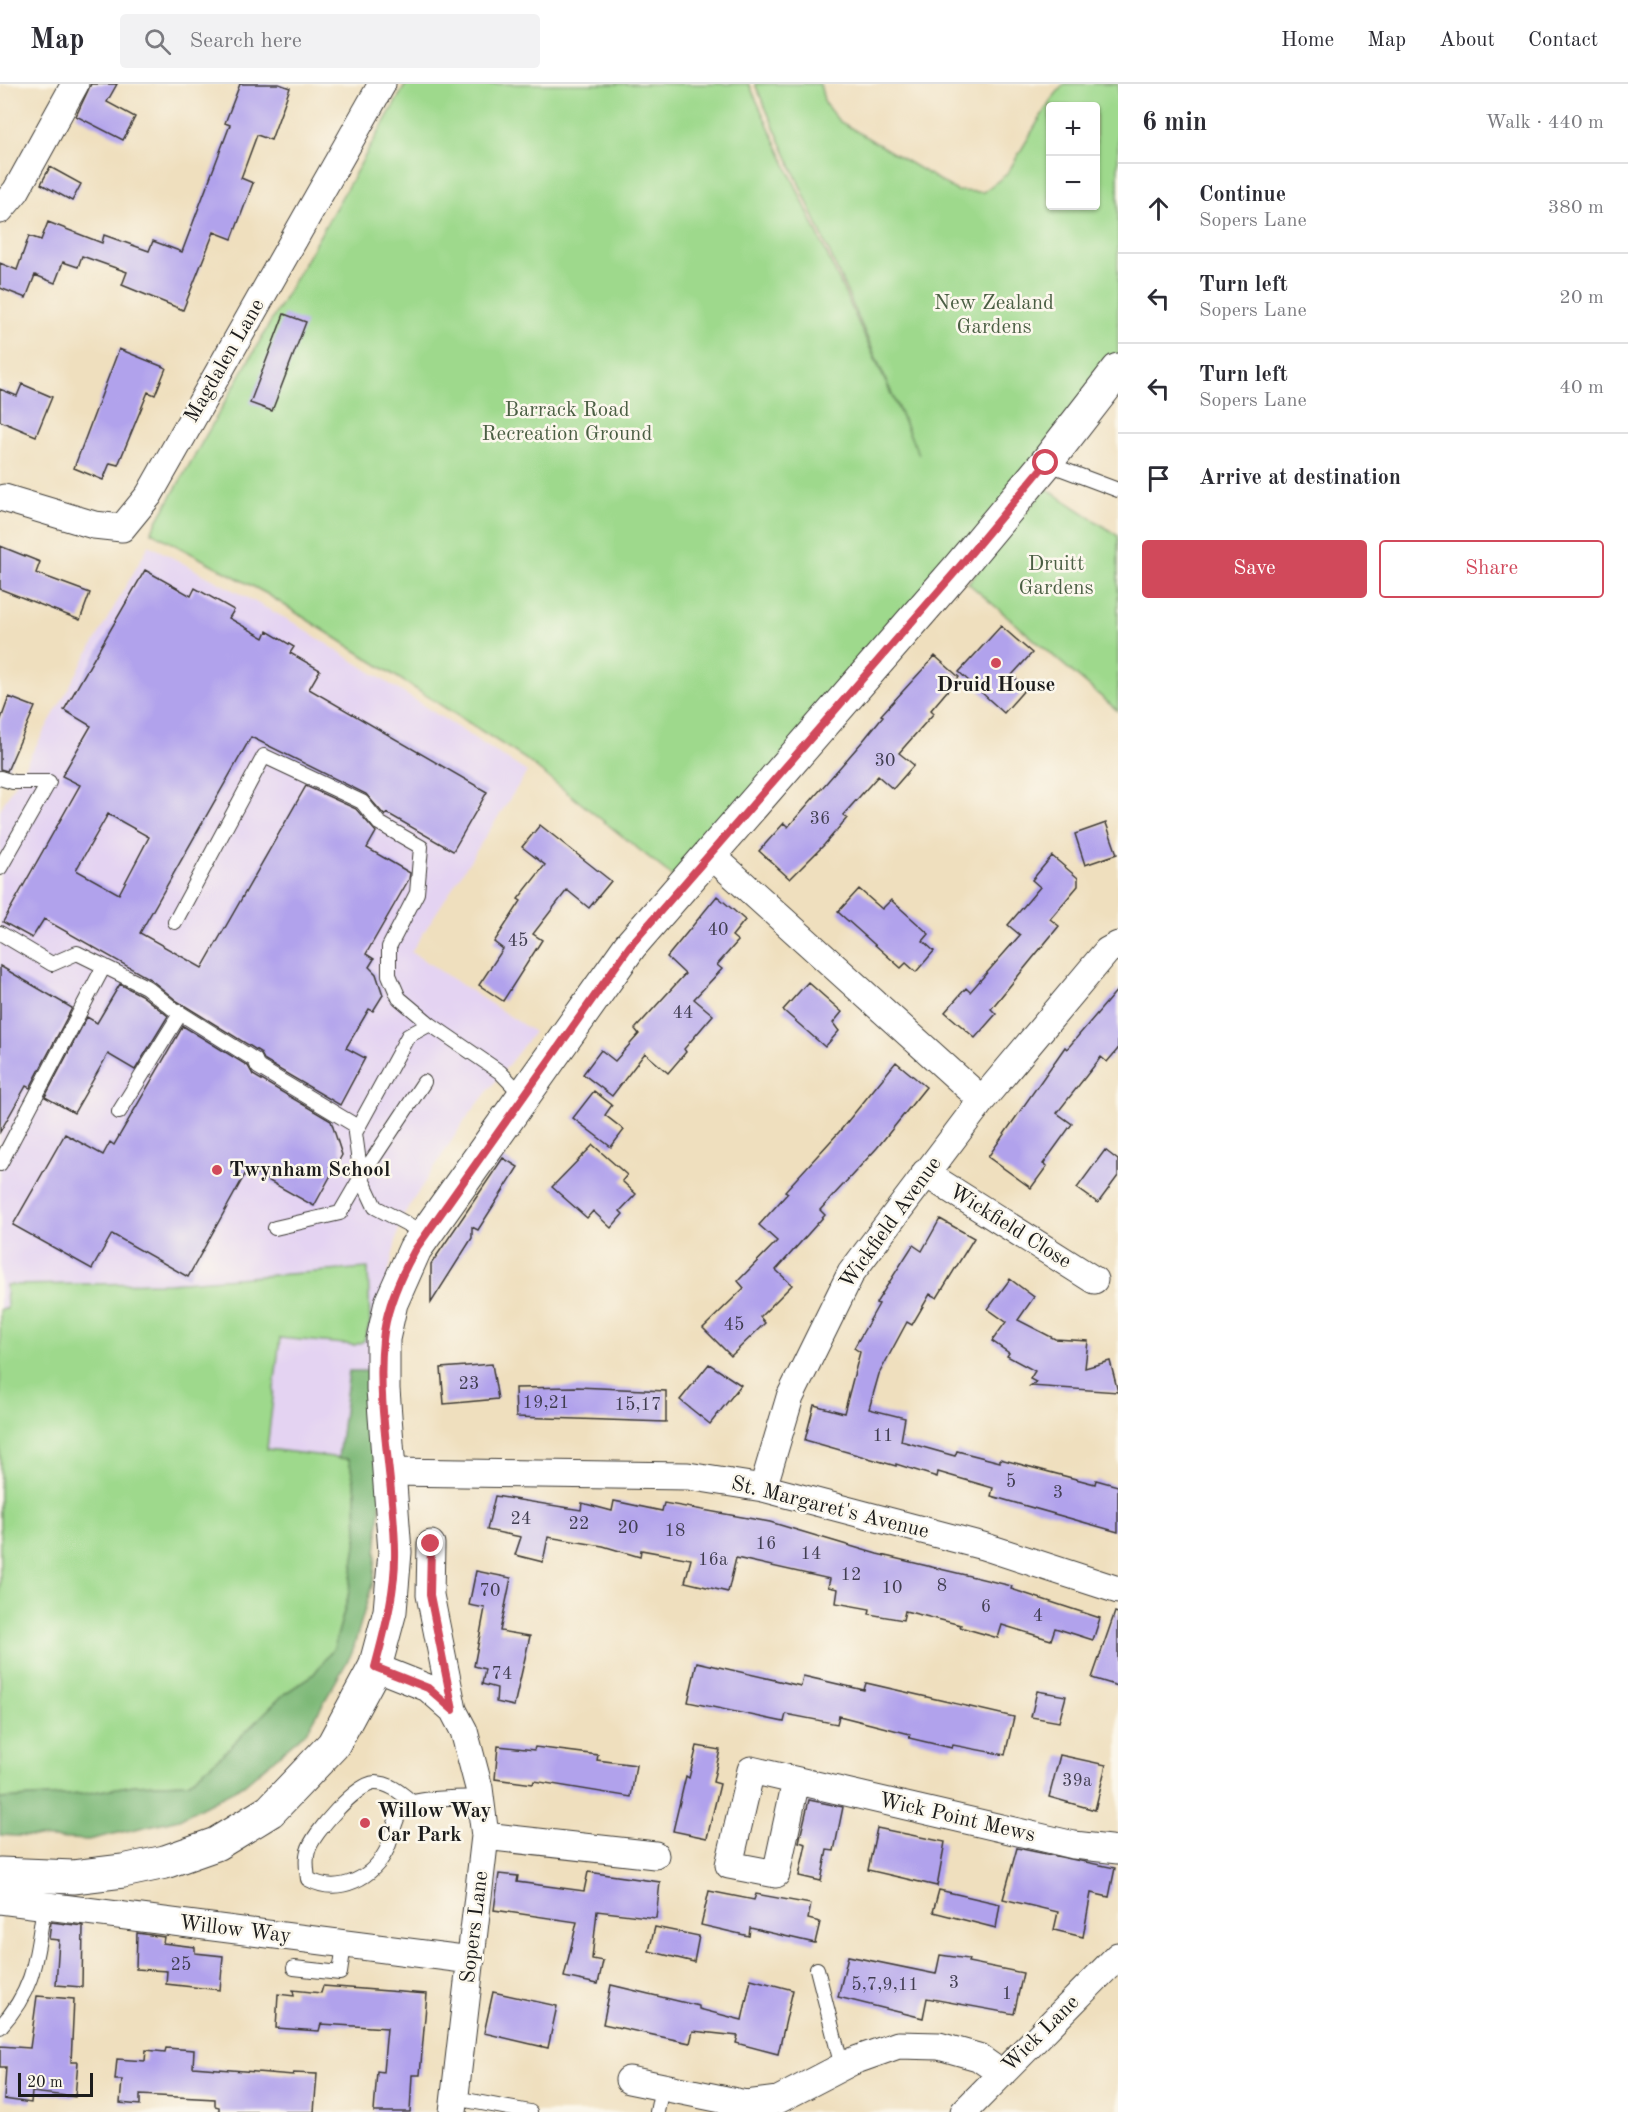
<!DOCTYPE html>
<meta charset="utf-8">
<style>
:root{--surface:#fff;--page:#f2f2f3;--text:#2b2b33;--muted:#7c7c81;--line:#e1e1e2;--accent:#d1495b}
body{margin:0;font-family:"Old Standard TT",serif;background:var(--page);color:var(--text)}
.controls{position:absolute;right:18px;top:18px;display:grid;overflow:hidden;border-radius:6px;box-shadow:0 2px 4px #0004}
.controls button{width:54px;height:54px;display:grid;place-items:center;padding:0;border:0;border-bottom:2px solid var(--line);background:var(--surface);color:var(--text);font:30px sans-serif}
.scale{position:absolute;left:18px;bottom:15px;width:75px;box-sizing:border-box;padding-left:6px;border:3px solid #1c1c1c;border-top:0;font-size:16px;line-height:21px;white-space:nowrap;color:#1c1c1c;-webkit-text-stroke:4px #fbf7ec;paint-order:stroke}
.stop{position:absolute;width:18px;height:18px;margin:-14px;border:4px solid #d1495b;border-radius:50%;background:#fff}
.stop.end{background:#d1495b;border-color:#fff;box-shadow:0 2px 6px #0008}
.list{margin:0;padding:0;list-style:none}
h2{display:flex;justify-content:space-between;align-items:center;height:78px;margin:0;padding:0 24px;font-size:26px}
h2 small{font-size:20px;font-weight:400;color:var(--muted)}
.list li{display:grid;grid-template-columns:39px 1fr auto;gap:18px;align-items:center;box-sizing:border-box;height:90px;padding:0 24px;border-top:2px solid var(--line)}
.list b{display:block;font-size:22px;white-space:nowrap}
.list p{margin:0;font-size:20px;white-space:nowrap;color:var(--muted)}
.list em{font-size:20px;font-style:normal;color:var(--muted)}
.actions{display:flex;gap:12px;padding:18px 24px}
.actions a{flex:1;padding:14px 0;border:2px solid var(--accent);border-radius:6px;text-align:center;font-size:21px;color:var(--accent)}
.actions .main{background:var(--accent);color:#fff}
.icon{flex:none;width:33px;height:33px;fill:none;stroke:currentColor;stroke-width:2;stroke-linecap:round;stroke-linejoin:round}
.map{position:relative;flex:none;width:1118px;height:2028px;overflow:hidden}
header{display:flex;align-items:center;gap:36px;box-sizing:border-box;height:84px;padding:0 30px;background:var(--surface);border-bottom:2px solid var(--line)}
header strong{font-size:28px}
nav{display:flex;gap:33px;margin-inline-start:auto;font-size:21px}
.search{width:420px;height:54px;background:var(--page);display:flex;align-items:center;gap:15px;box-sizing:border-box;padding:0 21px;border-radius:6px;color:var(--muted);font-size:22px}
main{display:flex}
aside{flex:1;background:var(--surface)}
.map>svg:first-child{display:block}
.built{fill:#e4d3f2}
.green{fill:#9ed98c;stroke:#5d7a54;stroke-width:1.5;fill-rule:evenodd}
.forest{fill:#7eb978;stroke:#4d6a4a;stroke-width:1.5}
.building{fill:#b1a2ec;fill-rule:evenodd}
.lines{fill:none;stroke-linecap:round;stroke-linejoin:round}
.service-casing{stroke:#3c3934;stroke-width:16}
.minor-casing{stroke:#3c3934;stroke-width:29}
.tertiary-casing{stroke:#3c3934;stroke-width:35}
.service{stroke:#fff;stroke-width:14}
.minor{stroke:#fff;stroke-width:27}
.tertiary{stroke:#fff;stroke-width:33}
.route{stroke:#d1495b;stroke-width:8}
.poi-dot{fill:#d1495b;stroke:#fbf7ec;stroke-width:2}
.labels{text-anchor:middle;dominant-baseline:central;stroke-width:5;stroke-linejoin:round;paint-order:stroke}
.number-label{font-size:18px;fill:#413e50}
.park-label{font-size:21px;fill:#4a5e43;stroke:#fbf7ec}
.street-label{font-size:21px;fill:#1c1c1c;stroke:#fbf7ec}
.poi-label{font-size:21px;font-weight:bold;fill:#1c1c1c;stroke:#fbf7ec;text-anchor:start}
</style>
<header>
<strong>Map</strong>
<div class="search"><svg class="icon" aria-label="search" viewBox="0 0 24 24"><circle cx="10" cy="10" r="6"/><path d="M15 15l6 6"/></svg>Search here</div>
<nav><a>Home</a><a>Map</a><a>About</a><a>Contact</a></nav>
</header>
<main>
<div class="map">
<svg width="1118" height="2028" viewBox="0 0 1118 2028">
<rect width="100%" height="100%" fill="#fbf7ec"/>
<filter id="ink" filterUnits="userSpaceOnUse"><feTurbulence type="fractalNoise" baseFrequency=".0167" numOctaves="2"/><feDisplacementMap in="SourceGraphic" scale="12" xChannelSelector="R" yChannelSelector="G"/><feConvolveMatrix kernelMatrix="1 2 1 2 8 2 1 2 1" color-interpolation-filters="sRGB"/></filter>
<filter id="wash" filterUnits="userSpaceOnUse"><feTurbulence type="fractalNoise" baseFrequency=".008" numOctaves="4" result="noise"/><feDisplacementMap in="SourceGraphic" scale="24" xChannelSelector="R" yChannelSelector="G"/><feGaussianBlur stdDeviation="1.35" result="paint"/><feColorMatrix in="noise" values="0 0 0 0 0 0 0 0 0 0 0 0 0 0 0 0 0 1.4 0 .05"/><feComposite in="paint" operator="in"/></filter>
<g filter="url(#wash)">
<rect width="100%" height="100%" fill="#efdfbe"/>
<path class="built" d="M149 461 294 539 527 688 411 868 534 948 465 1036 401 1135 381 1221 374 1494 352 1569 308 1646 244 1701 179 1735 88 1756 0 1751V726Z"/>
<path class="green" d="M406 0H749L919 371 755 0H820L825 20 839 37 957 107 983 108 1007 90 1050 17 1064 0H1118V286L685 802 524 674 267 510 151 448ZM1050 22H1096V122H1050Z
M1046 404 1118 452V627L968 499Z
M368 1184 370 1239 364 1257 355 1261 280 1254 267 1365 349 1375 356 1407 357 1455 348 1513 334 1564 313 1591 284 1610 221 1672 188 1699 134 1701 83 1710 0 1715V1225H7L6 1201 169 1199Z"/>
<path class="forest" d="M349 1287H372L381 1412 374 1494 352 1569 308 1646 244 1701 179 1735 88 1756 0 1751V1715L83 1710 134 1701 188 1699 221 1672 284 1610 313 1591 334 1564 348 1513 357 1455 356 1407 349 1375 338 1374Z"/>
<g id="blocks">
<path class="building" d="M91 0H117L107 18 135 33 123 56 76 32Z
M240 0H279L290 4 271 56 257 51 241 94 253 99 232 155 214 148 183 226 122 201 127 188 82 172 78 183 63 178 55 199 35 191 26 214 0 204V179L17 186 29 152 41 156 48 138 102 159 104 151 149 167 153 157 182 168 230 41 225 39Z
M50 83 81 100 72 117 41 100Z
M284 230 306 238 272 327 250 319Z
M119 265 166 284 155 311 148 308 118 381 110 379 103 396 74 384Z
M22 300 52 313 36 352 0 337V305L17 312Z
M0 462 40 478 36 489 90 509 80 536 0 505Z
M145 486 191 512 195 504 234 526 229 534 264 554 267 547 294 563 290 569 320 586 309 605 487 708 453 767 387 729 385 732 366 710 251 653 140 849 202 884 306 702 356 725 376 748 367 764 410 789 409 795 366 870 374 875 369 883 376 890 383 911 373 927 369 925 346 964 365 974 340 1021 265 977 260 968 177 917 150 895 44 835 32 854 3 838 80 701 62 692 91 642 64 626ZM108 730 149 753 119 810 76 786Z
M1001 542 1032 569 1012 591 1026 604 1004 629 959 588Z
M935 572 959 593 931 626 934 629 899 669 914 681 893 705 878 692 843 731 847 734 824 761 790 795 759 767 784 739 788 743 862 658 883 632 881 631Z
M9 613 35 623 7 687 0 685V638Z
M1106 739 1117 770 1085 781 1075 750Z
M540 741 611 797 589 824 567 806 533 850 542 856 503 917 479 901 503 865 494 858 521 817 518 815 545 781 522 763Z
M1052 772 1078 794V802L1050 835 1059 842 991 925 996 930 975 954 945 928 966 904 970 908 1020 851 1008 841 1040 803 1032 796Z
M859 805 882 825 891 816 929 850 923 857 934 867 916 888 906 879 901 884 838 828Z
M717 812 745 836 732 852 738 857 717 881 722 885 694 915 713 931 684 965 686 968 668 989 645 969 612 1012 583 990 601 966 615 977 639 950 635 945 685 890 667 873Z
M0 882 72 924 30 1004 26 1002 0 1048Z
M808 898 842 928 833 939 839 947 825 963 783 926Z
M120 900 141 911 168 932 135 986 108 970 74 1029 45 1013 87 933 97 939Z
M1118 905V965L1107 978 1101 973 1057 1029 1072 1040 1043 1080 1047 1082 1031 1104 988 1073 1065 963 1067 965Z
M183 942 248 982 253 991 331 1037 342 1071 314 1122 248 1085 188 1193 112 1150 92 1185 13 1141 65 1050 103 1071 110 1058 114 1061Z
M896 978 926 1003 877 1064 820 1126 825 1131 776 1186 792 1201 760 1233 765 1239 731 1272 703 1244 744 1204 738 1197 777 1157 759 1141 788 1109 785 1107 839 1048Z
M594 1007 612 1021 605 1031 624 1046 611 1063 573 1034Z
M593 1061 627 1091 622 1097 636 1110 620 1127 623 1130 611 1144 593 1127 587 1134 552 1103Z
M1105 1066 1118 1076V1092L1098 1119 1077 1104Z
M503 1074 518 1083 478 1146 472 1143V1154L431 1219V1180Z
M940 1135 974 1154 937 1214 930 1210 912 1241 907 1238 879 1290 869 1325 905 1334 901 1357 955 1372 957 1367 1000 1378V1375L1095 1400 1096 1396 1118 1402V1448L991 1412 993 1404 938 1388 937 1393 896 1380V1382L805 1356 814 1321 844 1329 860 1268 854 1264 879 1220 876 1219 913 1161 922 1167Z
M1010 1195 1034 1213 1018 1236 1055 1255 1088 1257 1085 1284 1110 1277 1118 1308 1030 1302 1036 1298 1030 1295 1035 1287 1007 1272 1009 1269 992 1257 1006 1238 988 1225Z
M492 1280 498 1315 444 1320 441 1284Z
M709 1280 741 1301 710 1340 680 1316Z
M577 1303 666 1307V1338L516 1333 515 1304Z
M495 1412 581 1426 582 1419 612 1427 614 1417 662 1427 664 1419 770 1438 877 1470 1012 1502 1011 1505 1100 1534 1093 1556 1055 1544 1051 1556 1002 1541 998 1554 960 1543 961 1541 905 1527 903 1536 869 1530 870 1525 836 1519 838 1505 828 1503 830 1495 736 1474 728 1508 685 1498 691 1475 641 1466 640 1473 603 1462 548 1453 543 1478 515 1471 521 1453 487 1446Z
M476 1487 511 1494 500 1547 530 1552 514 1622 496 1618 497 1604 482 1600 485 1585 474 1582 485 1524 469 1521Z
M1115 1528 1118 1529V1602L1092 1594Z
M697 1578 801 1602 803 1592 864 1606 866 1599 1014 1633 1005 1671 953 1661 952 1664 909 1654 910 1650 839 1632 837 1640 786 1630 784 1638 688 1618Z
M1037 1607 1066 1612 1059 1638 1031 1633Z
M498 1662 534 1666 535 1663 598 1671 597 1676 636 1681 631 1713 534 1697 533 1700 495 1695Z
M697 1662 720 1666 713 1698 720 1700 707 1754 673 1747 686 1692 689 1694Z
M1060 1671 1106 1681 1095 1726 1049 1713Z
M809 1716 843 1723 834 1767 827 1766 821 1797 799 1792 806 1760 799 1758Z
M877 1744 945 1758 937 1802 868 1786Z
M1017 1764 1115 1784 1109 1813 1091 1809 1083 1853 1054 1846 1058 1828 1003 1815Z
M588 1788 660 1798 656 1834 597 1827 592 1875 603 1877 598 1900 564 1893 577 1838 494 1826 499 1790 518 1792 517 1798 584 1807Z
M939 1806 1000 1820 996 1844 933 1828Z
M709 1807 754 1816 756 1810 811 1820 808 1835 820 1838 815 1859 750 1844 749 1852 701 1841Z
M51 1838 83 1842 82 1903 56 1901 59 1856 49 1855Z
M655 1843 699 1852 694 1878 649 1867Z
M137 1849 164 1853 163 1859 195 1863V1869L223 1872 220 1906 166 1900 167 1887 136 1885Z
M940 1871 969 1875 968 1878 1023 1889 1014 1930 927 1914 923 1934 838 1913 848 1872 936 1890Z
M751 1895 793 1906 778 1970 736 1959 738 1952 693 1947 690 1959 603 1940 611 1901 699 1922V1925L742 1936Z
M323 1902 427 1910 420 1991H412L410 2028H374L377 1987 383 1988 387 1944 321 1940 319 1947 276 1944 278 1910 294 1912 293 1906 321 1909Z
M493 1908 557 1922 548 1964 484 1949Z
M37 1912 74 1915 71 1978H78L75 2013 32 2008 31 2019 4 2015 6 1983H0V1962L30 1964Z
M166 1964 194 1966 193 1983 293 1991V1989L317 1990 314 2028H219V2023L215 2022V2015L140 2011V2021L120 2019 122 1996H115L117 1975 145 1977 146 1966 165 1968Z"/>
</g>
</g>
<g filter="url(#ink)">
<use href="#blocks" fill-opacity="0" stroke="#3c3934" stroke-width="1.5"/>
<g class="lines">
<defs>
<path id="service" d="M1046 379 1118 406
M0 694 13 698H49L0 784
M175 838 264 672 362 718 379 739 421 763 417 809 389 863V891L399 914 430 940 500 988 523 1012
M0 849 52 880 77 869 146 903 172 924 255 976 258 983 358 1043
M119 1028 180 930
M0 1080 104 882
M275 1144 340 1129 361 1093 424 998
M426 1150 375 1123 361 1093 355 1049 408 952 430 940
M412 1718C401 1709 390 1699 375 1699 357 1699 312 1750 308 1767 305 1776 307 1787 308 1795 339 1812 374 1794 388 1763 393 1751 395 1729 406 1721 417 1713 465 1714 480 1713
M294 1884 340 1889 344 1860
M817 1885 842 1983
M0 1943C36 1904 36 1872 44 1822
M455 2014 530 2028
M657 2028 662 2003"/>
<path id="minor" d="M0 126 16 107 75 0
M4 414 94 441 122 444 149 411 382 0
M711 771 982 1016
M925 1089 1094 1196
M390 1388 688 1392 763 1404 983 1462 1118 1506
M763 1404 790 1313 851 1189 982 1016 1107 867 1118 861
M431 1460 430 1511 453 1626 464 1647 479 1704 485 1752 453 2028
M375 1583 428 1604 453 1626
M796 1697 776 1790 729 1781 751 1686 1074 1761 1118 1766
M485 1752 655 1771
M0 1816 471 1876
M629 1996 746 2020 778 2016 853 1977 898 1961 939 1962 978 1973 1002 1990
M964 2028 1118 1872"/>
<path id="tertiary" d="M0 1790 73 1793 123 1787 165 1778 216 1760 270 1727 333 1661 375 1583 390 1527 395 1468 383 1305V1255L391 1219 415 1165 630 862 956 487 1046 379 1118 286"/>
</defs>
<use href="#service" class="service-casing"/>
<use href="#minor" class="minor-casing"/>
<use href="#tertiary" class="tertiary-casing"/>
<use href="#service" class="service"/>
<use href="#minor" class="minor"/>
<use href="#tertiary" class="tertiary"/>
</g>
</g>
<g class="lines" filter="url(#ink)">
<path class="route" d="M431 1460 430 1511 453 1626 428 1604 375 1583C385 1545 396 1506 395 1466 394 1398 376 1322 383 1256 386 1224 400 1193 415 1166L630 862 956 487 1046 379"/>
</g>
<g class="poi-dot">
<circle cx="996" cy="579" r="6"/>
<circle cx="217" cy="1086" r="6"/>
<circle cx="365" cy="1739" r="6"/>
</g>
<g class="labels">
<g class="number-label">
<text x="885" y="677">30</text>
<text x="820" y="735">36</text>
<text x="718" y="846">40</text>
<text x="518" y="857">45</text>
<text x="683" y="929">44</text>
<text x="734" y="1241">45</text>
<text x="469" y="1300">23</text>
<text x="546" y="1319">19,21</text>
<text x="638" y="1321">15,17</text>
<text x="883" y="1352">11</text>
<text x="1011" y="1398">5</text>
<text x="1058" y="1409">3</text>
<text x="521" y="1435">24</text>
<text x="579" y="1440">22</text>
<text x="628" y="1444">20</text>
<text x="675" y="1447">18</text>
<text x="766" y="1460">16</text>
<text x="811" y="1470">14</text>
<text x="713" y="1476">16a</text>
<text x="851" y="1491">12</text>
<text x="942" y="1502">8</text>
<text x="892" y="1504">10</text>
<text x="490" y="1507">70</text>
<text x="986" y="1523">6</text>
<text x="1038" y="1532">4</text>
<text x="502" y="1590">74</text>
<text x="1077" y="1697">39a</text>
<text x="181" y="1881">25</text>
<text x="954" y="1899">3</text>
<text x="885" y="1901">5,7,9,11</text>
<text x="1007" y="1910">1</text>
</g>
<g class="park-label">
<text x="994" y="219">New Zealand<tspan x="994" dy="24">Gardens</tspan></text>
<text x="567" y="326">Barrack Road<tspan x="567" dy="24">Recreation Ground</tspan></text>
<text x="1056" y="480">Druitt<tspan x="1056" dy="24">Gardens</tspan></text>
</g>
<g class="street-label">
<text transform="translate(225 277) rotate(-60)">Magdalen Lane</text>
<text transform="translate(891 1139) rotate(-54)">Wickfield Avenue</text>
<text transform="translate(1010 1143) rotate(32)">Wickfield Close</text>
<text transform="translate(830 1424) rotate(14)">St. Margaret's Avenue</text>
<text transform="translate(957 1734) rotate(13)">Wick Point Mews</text>
<text transform="translate(475 1843) rotate(-83)">Sopers Lane</text>
<text transform="translate(235 1846) rotate(7)">Willow Way</text>
<text transform="translate(1041 1950) rotate(-45)">Wick Lane</text>
</g>
<g class="poi-label">
<text x="996" y="601" text-anchor="middle">Druid House</text>
<text x="229" y="1086">Twynham School</text>
<text x="377" y="1727">Willow Way<tspan x="377" dy="24">Car Park</tspan></text>
</g>
</g>
</svg>
<div class="controls">
<button>+</button>
<button>−</button>
</div>
<div class="scale">20 m</div>
<div class="stop" style="left:1046px;top:379px"></div>
<div class="stop end" style="left:431px;top:1460px"></div>
</div>
<aside>
<h2>6 min<small>Walk · 440 m</small></h2>
<ul class="list">
<li><svg class="icon" aria-label="ahead" viewBox="0 0 24 24"><path d="M12 20V5M6 11l6-6 6 6"/></svg><div><b>Continue</b><p>Sopers Lane</p></div><em>380 m</em></li>
<li><svg class="icon" aria-label="left" viewBox="0 0 24 24"><path d="M17 20v-9H6M10 6l-5 5 5 5"/></svg><div><b>Turn left</b><p>Sopers Lane</p></div><em>20 m</em></li>
<li><svg class="icon" aria-label="left" viewBox="0 0 24 24"><path d="M17 20v-9H6M10 6l-5 5 5 5"/></svg><div><b>Turn left</b><p>Sopers Lane</p></div><em>40 m</em></li>
<li><svg class="icon" aria-label="arrive" viewBox="0 0 24 24"><path d="M6 21V4h12l-3 4 3 4H6"/></svg><div><b>Arrive at destination</b></div></li>
</ul>
<div class="actions"><a class="main">Save</a><a>Share</a></div>
</aside>
</main>
